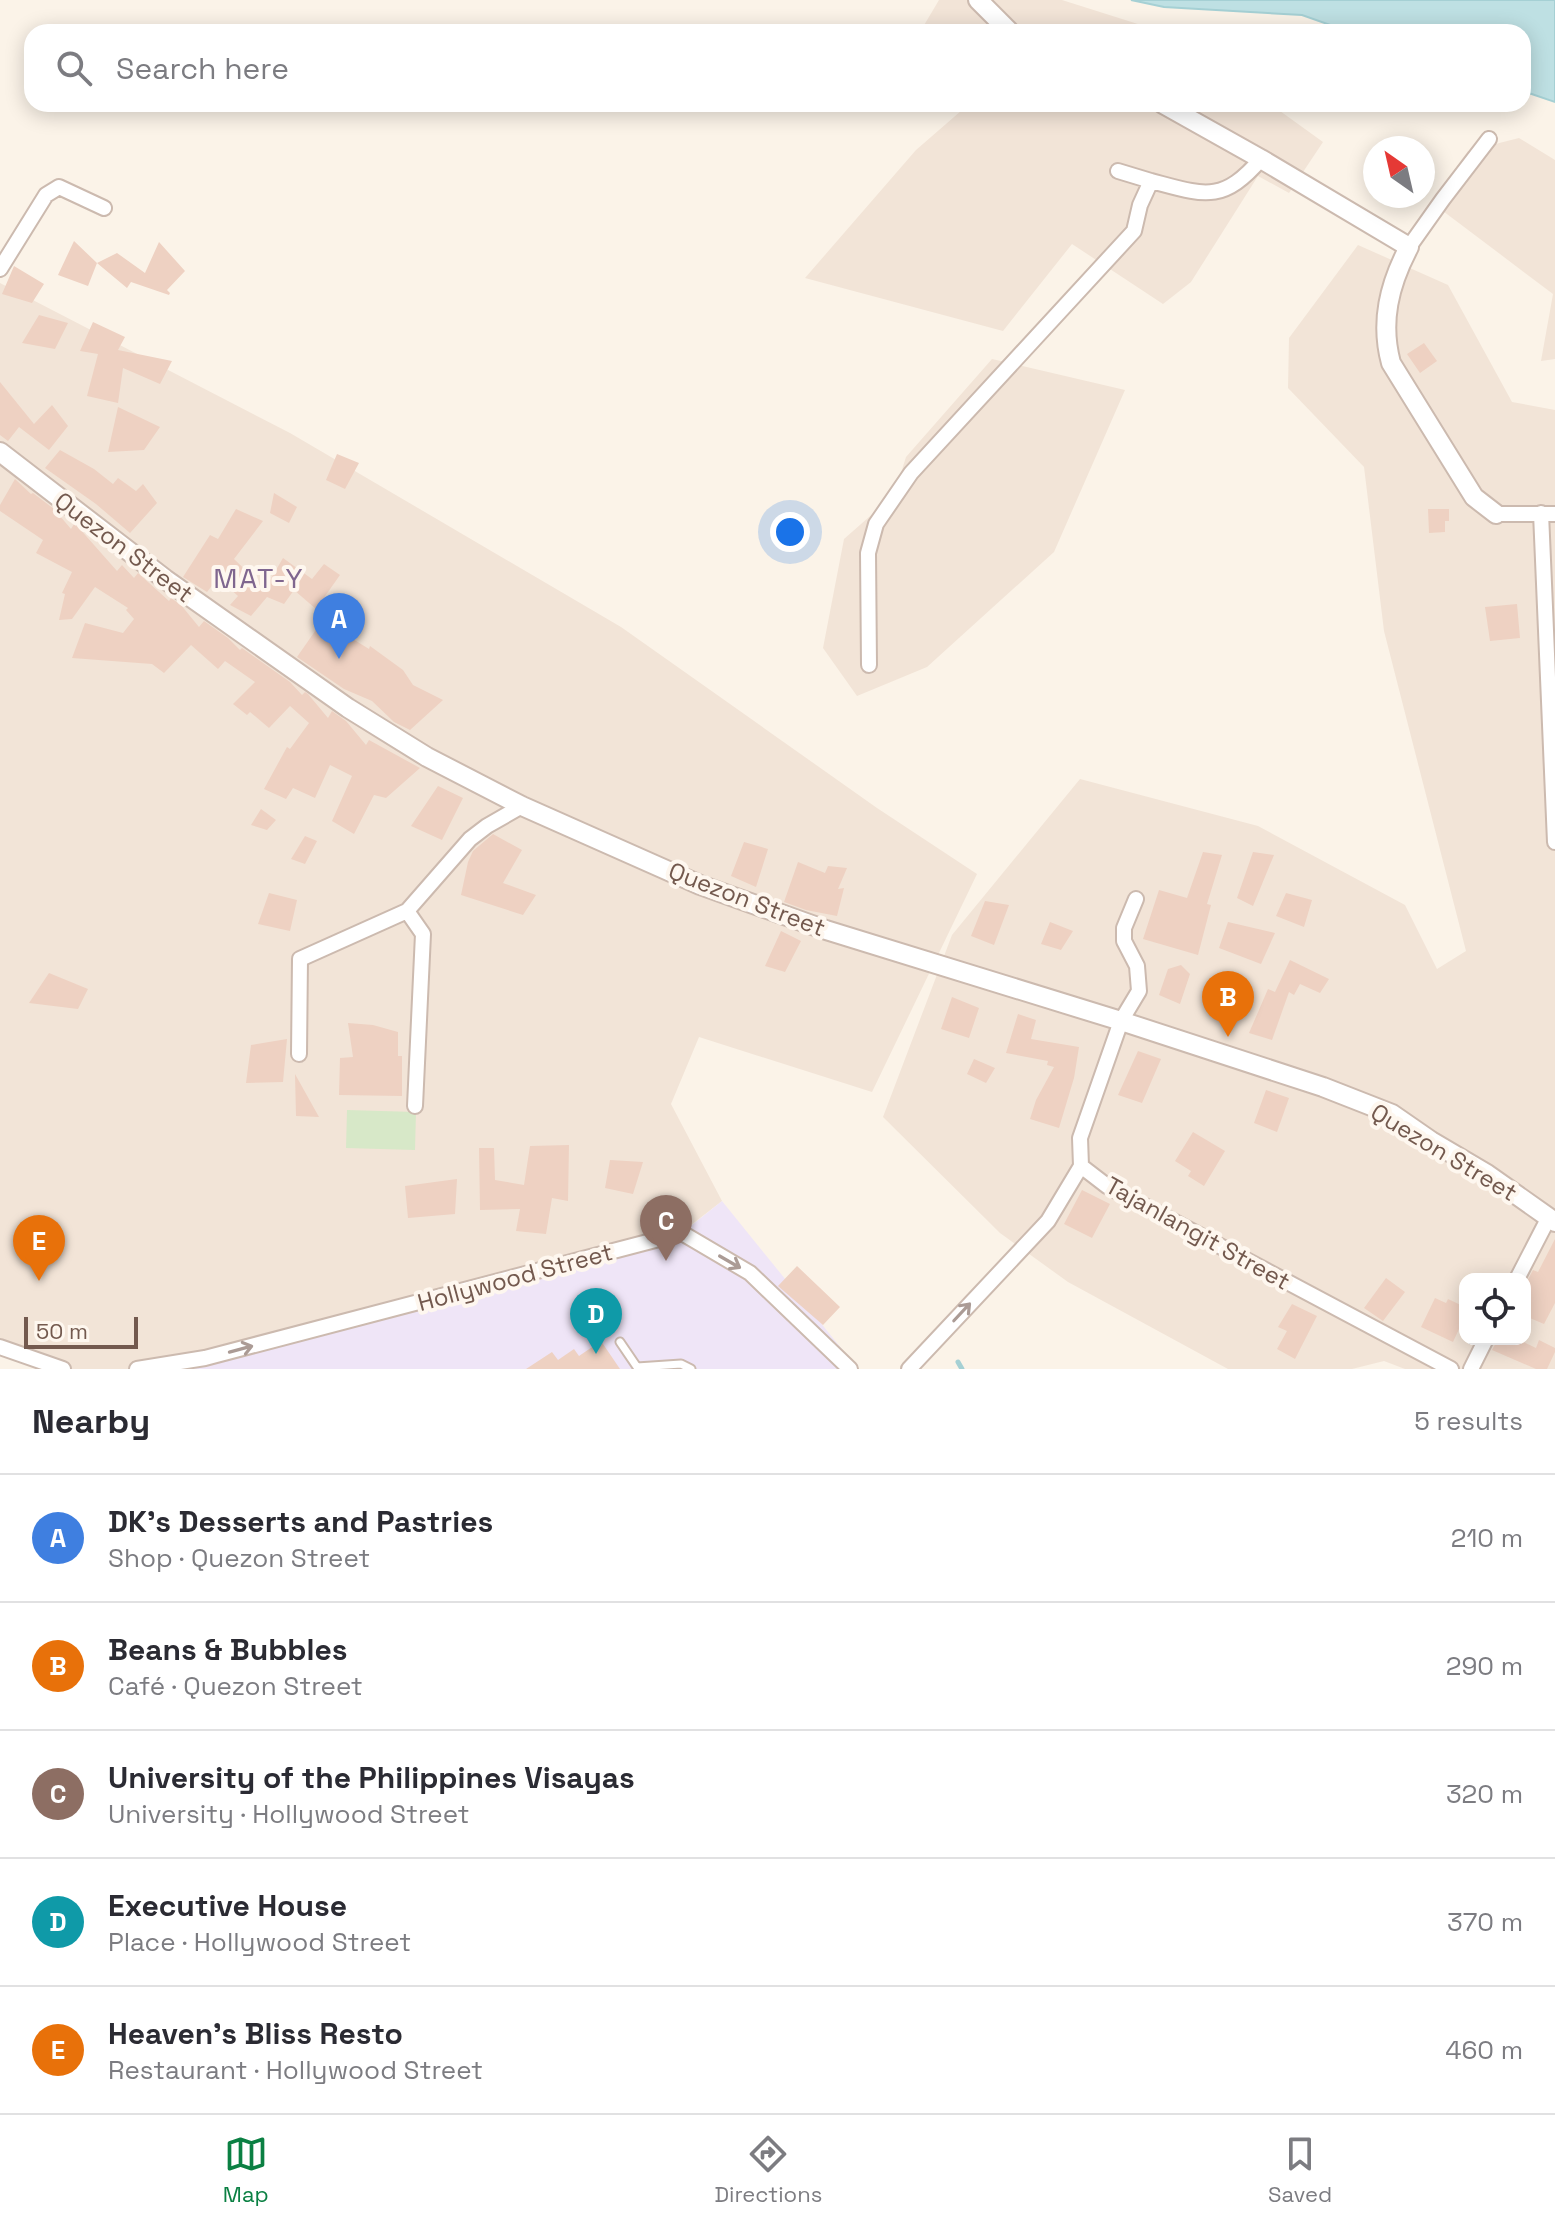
<!DOCTYPE html>
<meta charset="utf-8">
<style>
:root{--surface:#fff;--page:#f2f2f3;--text:#2b2b33;--muted:#7c7c81;--line:#e1e1e2;--accent:#0b8043}
body{margin:0;font-family:"Space Grotesk",sans-serif;background:var(--page);color:var(--text)}
.controls{position:absolute;right:24px;bottom:24px;display:grid;overflow:hidden;border-radius:16px;box-shadow:0 4px 20px #0003}
.controls button{width:72px;height:72px;display:grid;place-items:center;padding:0;border:0;border-bottom:2px solid var(--line);background:var(--surface);color:var(--text);font:40px sans-serif}
.compass{position:absolute;left:1363px;top:136px;width:72px;height:72px;border-radius:50%;background:var(--surface);box-shadow:0 4px 20px #0003;rotate:326deg}
.scale{position:absolute;left:24px;bottom:20px;width:114px;box-sizing:border-box;padding-left:8px;border:4px solid #73594e;border-top:0;font-size:22px;line-height:28px;white-space:nowrap;color:#73594e;-webkit-text-stroke:6px #fef7ef;paint-order:stroke}
.you{position:absolute;left:790px;top:532px;width:28px;height:28px;margin:-20px;border:6px solid #fff;border-radius:50%;background:#1a73e8;box-shadow:0 0 0 12px #1a73e833}
.badge{display:grid;place-items:center;width:52px;height:52px;border-radius:50%;background:var(--accent);color:#fff;font-size:26px;font-weight:700}
.pin{position:absolute;translate:-50% -66px;filter:drop-shadow(0 2px 4px #0008)}
.pin::after{content:'';position:absolute;top:42px;width:28px;height:24px;background:inherit;clip-path:polygon(0 0,100% 0,50% 100%)}
.list{margin:0;padding:0;list-style:none}
h2{display:flex;justify-content:space-between;align-items:center;height:104px;margin:0;padding:0 32px;font-size:34px}
h2 small{font-size:26px;font-weight:400;color:var(--muted)}
.list li{display:grid;grid-template-columns:52px 1fr auto;gap:24px;align-items:center;box-sizing:border-box;height:128px;padding:0 32px;border-top:2px solid var(--line)}
.list b{display:block;font-size:30px;white-space:nowrap}
.list p{margin:0;font-size:26px;white-space:nowrap;color:var(--muted)}
.list em{font-size:26px;font-style:normal;color:var(--muted)}
.icon{flex:none;width:44px;height:44px;fill:none;stroke:currentColor;stroke-width:2;stroke-linecap:round;stroke-linejoin:round}
.map{position:relative;flex:none;width:1555px;height:1369px;overflow:hidden}
.search{position:absolute;background:var(--surface);box-shadow:0 4px 20px #0003;left:24px;right:24px;top:24px;height:88px;display:flex;align-items:center;gap:20px;box-sizing:border-box;padding:0 28px;border-radius:24px;color:var(--muted);font-size:30px}
.sheet{height:744px;background:var(--surface)}
nav{display:flex;justify-content:space-around;align-items:center;box-sizing:border-box;height:112px;border-top:2px solid var(--line);background:var(--surface);font-size:22px;color:var(--muted)}
nav a{display:grid;justify-items:center;gap:4px}
nav .on{color:var(--accent)}
.map>svg:first-child{display:block}
.residential{fill:#f2e4d7;fill-rule:evenodd}
.education{fill:#efe5f7}
.green{fill:#d7e8c8}
.water{fill:#bee0e3;stroke:#a5d0d4;stroke-width:2}
.lines{fill:none;stroke-linecap:round;stroke-linejoin:round}
.stream{stroke:#a5d0d4;stroke-width:5}
.building{fill:#eed1c2}
.service-casing{stroke:#ccbaaf;stroke-width:11}
.minor-casing{stroke:#ccbaaf;stroke-width:18}
.tertiary-casing{stroke:#ccbaaf;stroke-width:22}
.service{stroke:#fff;stroke-width:7}
.minor{stroke:#fff;stroke-width:14}
.tertiary{stroke:#fff;stroke-width:18}
.oneway{stroke:#ab9b95}
.labels{text-anchor:middle;dominant-baseline:central;stroke-width:8;stroke-linejoin:round;paint-order:stroke}
.street-label{font-size:24px;fill:#73594e;stroke:#fef7ef}
.quarter-label{font-size:28px;letter-spacing:2px;fill:#7f668f;stroke:#fef7ef}
</style>
<div class="map">
<svg width="1555" height="1369" viewBox="0 0 1555 1369">
<rect width="100%" height="100%" fill="#fbf3e8"/>
<path class="residential" d="M939 0H1062L1141 25 1245 32H920Z
M969 104H1283L1280 111 1323 142 1289 193 1258 176 1191 282 1163 304 1072 244 1003 331 805 278 916 150Z
M1519 138 1555 160V359L1541 361 1553 294 1431 202 1468 151Z
M1358 245 1448 285 1512 402 1555 410V1369H1405L1384 1361 1352 1369H1228L1068 1282 1000 1233 883 1117 952 935 1080 779 1258 826 1405 905 1437 969 1466 951 1384 631 1364 467 1288 388 1289 338ZM1465 1279H1525V1339H1465Z
M0 283 290 433 621 627 877 808 977 874 872 1092 699 1037 671 1104 722 1201 682 1232 154 1369H61L0 1351Z
M992 359 1125 390 1054 552 927 667 857 696 823 648 844 539 894 495 906 457Z"/>
<path class="education" d="M722 1201 858 1369H154L682 1233Z"/>
<path class="green" d="M347 1110 416 1112 415 1150 346 1148Z"/>
<path class="water" d="M1131 0H1555V102L1523 91V32H1350L1302 15 1164 7Z"/>
<g class="lines">
<path class="stream" d="M958 1362 962 1369"/>
</g>
<path class="building" d="M74 241 97 263 88 286 58 275Z
M159 242 185 271 167 290 170 293 169 295 131 282 127 288 97 263 117 253 145 273Z
M14 266 44 284 32 303 2 294Z
M39 315 68 323 55 349 22 343Z
M93 322 125 337 118 350 172 361 160 384 123 368 118 403 87 396 98 354 80 351Z
M1424 343 1437 361 1420 373 1407 354Z
M0 382 34 424 52 405 68 426 49 450 19 427 8 441 0 435Z
M118 407 160 427 144 450 108 452Z
M60 450 94 469 113 484 118 478 136 491 143 484 157 503 130 533 96 504 45 468Z
M337 454 359 463 345 489 326 480Z
M15 479 31 494 33 493 54 509 71 529 74 524 79 528 117 571 122 565 134 578 138 573 169 601 171 598 181 605 199 627 204 621 228 638 240 650 242 648 290 682 302 695 305 692 308 694 328 718 332 711 346 721 366 745 369 740 420 768 386 798 374 795 354 834 332 821 352 776 330 765 315 798 293 788 286 799 264 789 287 747 290 749 309 723 290 706 269 728 250 712 247 715 233 704 255 682 225 661 218 669 191 645 164 673 152 664 72 658 85 623 123 633 134 619 126 610 128 608 95 587 72 619 59 620 65 594 62 593 72 572 36 553 43 540 0 511V505Z
M274 493 297 507 289 523 270 513Z
M236 509 263 521 234 559 265 589 283 558 312 579 324 564 340 575 316 609 294 590 284 604 267 597 251 616 230 605 238 596 218 578 207 592 183 577 210 535 218 539Z
M1428 509H1449V521H1445V532L1429 533Z
M1517 604 1520 638 1490 641 1485 607Z
M320 624 337 637 340 631 369 649 370 646 403 670 413 685 443 700 410 730 394 722 372 701 344 689 297 657Z
M438 786 463 798 442 840 411 826Z
M261 809 276 820 267 830 251 825Z
M493 834 522 850 503 883 536 895 523 915 461 895 468 862 473 851Z
M305 836 317 841 305 864 291 859Z
M744 842 768 849 756 887 731 876Z
M1203 852 1222 855 1207 904 1211 905 1198 955 1143 939 1159 890 1187 898Z
M1253 852 1274 855 1253 906 1237 898Z
M798 862 825 873 828 866 847 868 838 889 844 888 837 916 806 910 784 902Z
M269 893 297 900 290 931 258 924Z
M1286 893 1312 900 1304 927 1276 916Z
M985 901 1009 905 994 945 971 936Z
M1050 922 1073 931 1061 950 1041 944Z
M1228 922 1275 933 1261 964 1219 948Z
M781 931 801 941 785 972 765 966Z
M1290 960 1329 979 1320 993 1300 984 1294 995 1289 992 1272 1040 1249 1033 1268 989 1275 992Z
M1181 965 1190 974 1180 1004 1159 995 1168 969Z
M49 973 88 989 78 1009 29 1003Z
M952 997 979 1008 969 1038 941 1029Z
M1018 1014 1036 1020 1031 1039 1079 1047 1074 1078 1059 1128 1030 1119 1036 1100 1054 1067 1047 1065 1048 1061 1006 1053Z
M348 1023 373 1025 398 1032V1056H402V1096L339 1095 340 1058 353 1057Z
M287 1039 283 1082 246 1083 251 1045Z
M1138 1051 1161 1059 1142 1103 1118 1095Z
M974 1059 995 1068 986 1083 967 1074Z
M295 1074 319 1117 296 1116Z
M1266 1090 1289 1098 1277 1132 1254 1123Z
M1193 1132 1225 1151 1204 1186 1188 1176 1191 1171 1175 1161Z
M569 1145 568 1201 552 1198 546 1234 516 1231 520 1209 480 1210 479 1148H494L495 1180 524 1185 530 1146Z
M610 1160 643 1162 633 1194 605 1188Z
M457 1179 455 1214 408 1218 405 1186Z
M1082 1190 1110 1204 1092 1238 1064 1224Z
M1555 1239V1303L1544 1324 1525 1316V1285L1533 1270 1538 1272Z
M797 1266 840 1307 823 1325 778 1286Z
M1386 1278 1405 1292 1383 1321 1364 1308Z
M1435 1298 1446 1303 1448 1299 1465 1307V1316L1453 1342 1421 1327Z
M1292 1304 1317 1316 1295 1359 1277 1349 1287 1331 1278 1327Z
M1498 1339H1517L1536 1348 1539 1340 1555 1348V1352L1547 1369H1536L1492 1350Z
M601 1341 620 1369H526L552 1352 558 1360 574 1349 579 1356Z"/>
<g class="lines">
<defs>
<path id="service" d="M620 1342 637 1367 681 1364 691 1369"/>
<path id="minor" d="M1118 171 1151 181
M1409 247 1443 199 1489 139
M0 269 46 195 59 187 104 208
M1541 513 1555 842
M1496 514H1555
M869 665 868 553 876 524 911 473 1134 231 1140 205 1151 181C1204 195 1222 204 1261 159
M1136 899 1124 928V941L1137 966 1139 991 1121 1021 1080 1138 1081 1166 1107 1186 1451 1369
M299 1054 300 959 407 911
M415 1106 423 934 407 911 470 839 487 826 522 806
M1517 1279 1549 1217
M0 1347 63 1369
M137 1369 205 1358 682 1233 750 1273 850 1369
M909 1369 1048 1221 1081 1166
M1471 1369 1486 1339"/>
<path id="tertiary" d="M978 0 1010 32
M1163 104 1261 159 1409 247C1389 285 1380 322 1391 363L1474 497 1496 514
M0 452 165 579 348 708 427 757 522 806 700 885 826 930 1121 1021 1323 1087 1392 1114 1431 1141 1487 1174 1555 1222"/>
</defs>
<use href="#service" class="service-casing"/>
<use href="#minor" class="minor-casing"/>
<use href="#tertiary" class="tertiary-casing"/>
<use href="#service" class="service"/>
<use href="#minor" class="minor"/>
<use href="#tertiary" class="tertiary"/>
</g>
<defs><path id="oneway-shaft" d="M-6 0H5M1.5-3L5.5 0L1.5 3" fill="none" stroke-width="1.6" stroke-linecap="round" stroke-linejoin="round" transform="scale(2)"/></defs>
<g class="oneway">
<use href="#oneway-shaft" transform="translate(730 1262) rotate(30)"/>
<use href="#oneway-shaft" transform="translate(962 1312) rotate(-47)"/>
<use href="#oneway-shaft" transform="translate(241 1349) rotate(-15)"/>
</g>
<g class="labels">
<g class="street-label">
<text transform="translate(124 547) rotate(37)">Quezon Street</text>
<text transform="translate(747 899) rotate(21)">Quezon Street</text>
<text transform="translate(1444 1152) rotate(31)">Quezon Street</text>
<text transform="translate(1198 1233) rotate(29)">Tajanlangit Street</text>
<text transform="translate(515 1277) rotate(-15)">Hollywood Street</text>
</g>
<g class="quarter-label">
<text x="259" y="578">MAT-Y</text>
</g>
</g>
</svg>
<div class="controls">
<button><svg class="icon" aria-label="locate" viewBox="0 0 24 24"><circle cx="12" cy="12" r="6"/><path d="M12 2v4M12 18v4M2 12h4M18 12h4"/></svg></button>
</div>
<svg class="compass" viewBox="-18 -18 36 36"><path d="M0-13l5 13h-10z" fill="#e53935"/><path d="M0 13l5-13h-10z" fill="#7c7c81"/></svg>
<div class="scale">50 m</div>
<div class="you"></div>
<div class="pin badge" style="left:339px;top:659px;background:#3f7fe0">A</div>
<div class="pin badge" style="left:1228px;top:1037px;background:#e8710a">B</div>
<div class="pin badge" style="left:666px;top:1261px;background:#8d6e63">C</div>
<div class="pin badge" style="left:596px;top:1354px;background:#0f9aa8">D</div>
<div class="pin badge" style="left:39px;top:1281px;background:#e8710a">E</div>
<div class="search"><svg class="icon" aria-label="search" viewBox="0 0 24 24"><circle cx="10" cy="10" r="6"/><path d="M15 15l6 6"/></svg>Search here</div>
</div>
<section class="sheet">
<h2>Nearby<small>5 results</small></h2>
<ul class="list">
<li><span class="badge" style="background:#3f7fe0">A</span><div><b>DK's Desserts and Pastries</b><p>Shop · Quezon Street</p></div><em>210 m</em></li>
<li><span class="badge" style="background:#e8710a">B</span><div><b>Beans &amp; Bubbles</b><p>Café · Quezon Street</p></div><em>290 m</em></li>
<li><span class="badge" style="background:#8d6e63">C</span><div><b>University of the Philippines Visayas</b><p>University · Hollywood Street</p></div><em>320 m</em></li>
<li><span class="badge" style="background:#0f9aa8">D</span><div><b>Executive House</b><p>Place · Hollywood Street</p></div><em>370 m</em></li>
<li><span class="badge" style="background:#e8710a">E</span><div><b>Heaven's Bliss Resto</b><p>Restaurant · Hollywood Street</p></div><em>460 m</em></li>
</ul>
</section>
<nav>
<a class="on"><svg class="icon" aria-label="map" viewBox="0 0 24 24"><path d="M3 6l6-2 6 2 6-2v14l-6 2-6-2-6 2zM9 4v14M15 6v14"/></svg>Map</a>
<a><svg class="icon" aria-label="directions" viewBox="0 0 24 24"><path d="M12 3l9 9-9 9-9-9zM9 14v-3h6M13 9l2 2-2 2"/></svg>Directions</a>
<a><svg class="icon" aria-label="saved" viewBox="0 0 24 24"><path d="M7 4h10v16l-5-4-5 4z"/></svg>Saved</a>
</nav>
